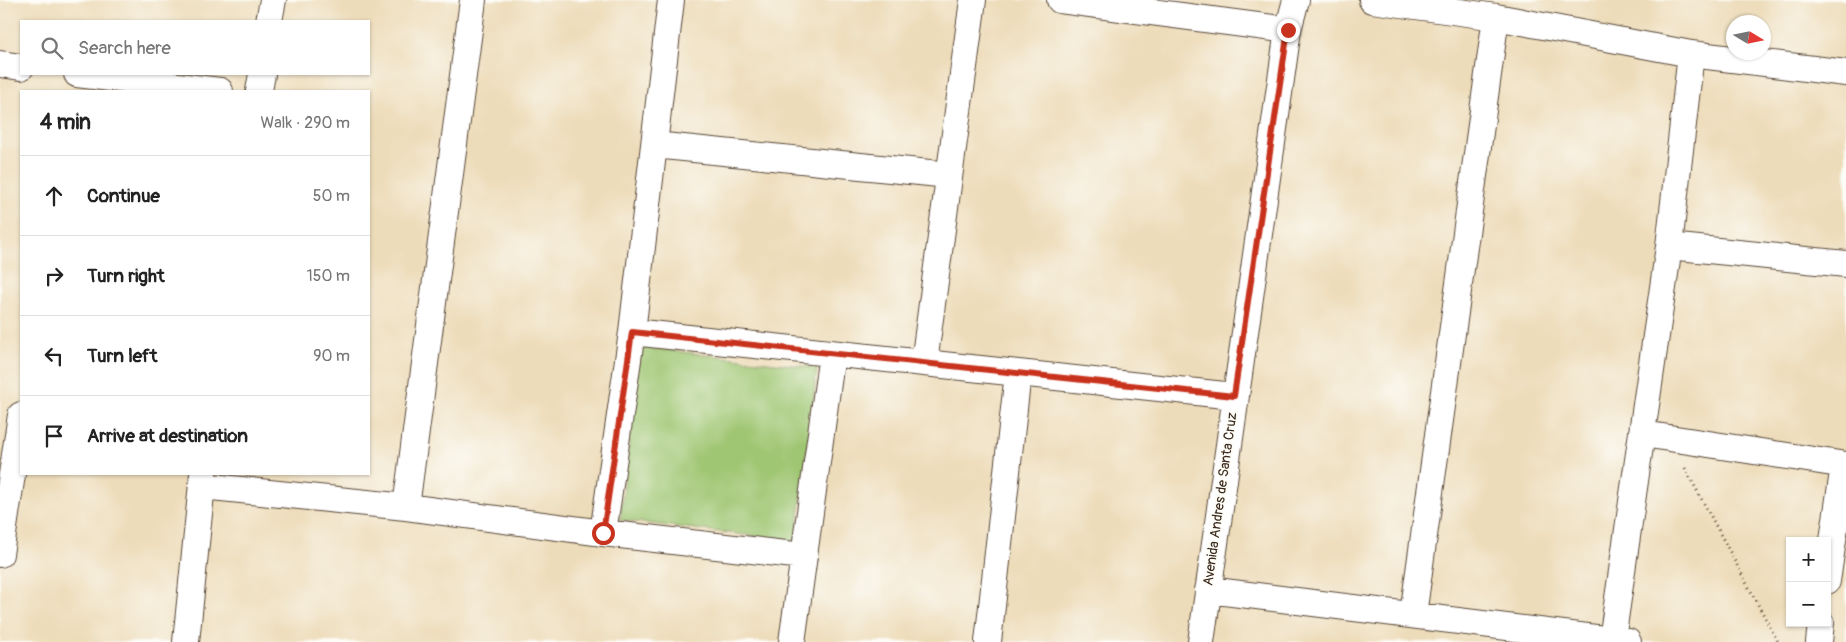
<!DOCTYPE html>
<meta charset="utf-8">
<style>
:root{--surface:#fff;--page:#f2f2f2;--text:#222;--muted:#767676;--line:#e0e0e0}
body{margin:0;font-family:Pangolin,sans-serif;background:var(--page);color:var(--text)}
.controls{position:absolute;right:15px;bottom:15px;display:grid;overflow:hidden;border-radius:0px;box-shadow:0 1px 4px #0004}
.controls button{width:45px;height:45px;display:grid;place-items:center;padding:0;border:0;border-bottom:1px solid var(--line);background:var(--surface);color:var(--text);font:25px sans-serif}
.compass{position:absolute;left:1726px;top:15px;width:45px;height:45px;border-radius:50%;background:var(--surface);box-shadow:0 1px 4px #0004;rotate:100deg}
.stop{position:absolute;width:15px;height:15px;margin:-11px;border:4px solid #c8321e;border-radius:50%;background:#fff}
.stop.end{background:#c8321e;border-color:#fff;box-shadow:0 1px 5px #0008}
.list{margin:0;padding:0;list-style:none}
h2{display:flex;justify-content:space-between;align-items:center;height:65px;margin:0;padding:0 20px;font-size:21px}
h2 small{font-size:16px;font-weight:400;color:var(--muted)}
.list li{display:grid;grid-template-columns:32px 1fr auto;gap:15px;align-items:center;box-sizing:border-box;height:80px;padding:0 20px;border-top:1px solid var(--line)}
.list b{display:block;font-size:19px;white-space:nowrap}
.list em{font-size:16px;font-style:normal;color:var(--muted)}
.icon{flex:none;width:28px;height:28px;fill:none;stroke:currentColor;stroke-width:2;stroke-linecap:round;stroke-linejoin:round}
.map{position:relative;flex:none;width:1846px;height:642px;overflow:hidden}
.search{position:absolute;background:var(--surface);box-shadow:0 1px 4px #0004;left:20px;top:20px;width:350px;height:55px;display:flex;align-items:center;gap:12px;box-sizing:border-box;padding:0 18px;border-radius:0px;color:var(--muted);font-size:19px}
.panel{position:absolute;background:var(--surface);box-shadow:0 1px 4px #0004;left:20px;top:90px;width:350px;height:385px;border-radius:0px}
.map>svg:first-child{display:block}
.green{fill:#9fc672;stroke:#6d7848}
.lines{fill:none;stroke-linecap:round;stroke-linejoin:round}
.minor-casing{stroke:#564535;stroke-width:28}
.path{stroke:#564535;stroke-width:3;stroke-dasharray:1 4;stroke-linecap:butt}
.minor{stroke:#fff;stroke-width:26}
.route{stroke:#c8321e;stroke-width:6}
.labels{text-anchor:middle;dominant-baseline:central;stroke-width:4;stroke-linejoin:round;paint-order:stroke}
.street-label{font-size:14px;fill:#3b2a1e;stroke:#fdfcf7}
</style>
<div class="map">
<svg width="1846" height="642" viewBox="0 0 1846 642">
<rect width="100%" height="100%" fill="#fdfcf7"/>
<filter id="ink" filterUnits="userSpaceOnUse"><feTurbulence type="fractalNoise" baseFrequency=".02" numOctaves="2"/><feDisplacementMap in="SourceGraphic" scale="10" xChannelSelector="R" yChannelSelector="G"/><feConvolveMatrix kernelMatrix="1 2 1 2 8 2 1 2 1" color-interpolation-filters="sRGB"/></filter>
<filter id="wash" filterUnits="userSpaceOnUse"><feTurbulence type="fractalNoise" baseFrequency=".0096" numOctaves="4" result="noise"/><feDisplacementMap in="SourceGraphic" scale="20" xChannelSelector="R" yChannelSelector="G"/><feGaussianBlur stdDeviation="1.12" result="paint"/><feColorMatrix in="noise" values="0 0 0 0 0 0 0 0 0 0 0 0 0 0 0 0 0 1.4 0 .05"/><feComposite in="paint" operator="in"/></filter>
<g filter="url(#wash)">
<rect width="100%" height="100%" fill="#eddcb9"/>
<path class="green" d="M640 347 817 368 796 541 620 520Z"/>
</g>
<g filter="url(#ink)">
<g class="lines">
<defs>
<path id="minor" d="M1060 0 1288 30
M1372 0 1496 17 1691 54 1846 73
M269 21 273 0
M0 64 21 67
M77 74 220 91
M259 91 262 74
M654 145 949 175
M1669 246 1846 264
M632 332 1234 396
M924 363 973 0
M1643 434 1846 465
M202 486 406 507 603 533 803 556
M406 507 473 0
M603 533 632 332 671 0
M0 554 21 415
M1827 581 1844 465
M1208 590 1628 642
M1413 615 1496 17
M1612 640 1669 246 1691 54
M186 642 203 474
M792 642 832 354
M988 642 1018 373
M1201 642 1288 30 1296 0
M1819 642 1821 623"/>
</defs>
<use href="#minor" class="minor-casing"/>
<path class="path" d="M1685 468 1778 642"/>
<use href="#minor" class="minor"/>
</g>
</g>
<g class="lines" filter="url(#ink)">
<path class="route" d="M603 533 632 332 1234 396 1288 30"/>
</g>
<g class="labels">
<g class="street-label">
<text transform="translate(1220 499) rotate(-82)">Avenida Andres de Santa Cruz</text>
</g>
</g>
</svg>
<div class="controls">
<button>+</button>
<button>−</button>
</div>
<svg class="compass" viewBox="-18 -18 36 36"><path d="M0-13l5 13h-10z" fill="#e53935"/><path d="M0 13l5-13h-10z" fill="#767676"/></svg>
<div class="stop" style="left:603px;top:533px"></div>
<div class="stop end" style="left:1288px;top:30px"></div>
<div class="search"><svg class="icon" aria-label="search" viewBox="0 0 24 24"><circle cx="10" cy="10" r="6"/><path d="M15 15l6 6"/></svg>Search here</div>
<section class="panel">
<h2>4 min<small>Walk · 290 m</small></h2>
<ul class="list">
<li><svg class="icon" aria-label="ahead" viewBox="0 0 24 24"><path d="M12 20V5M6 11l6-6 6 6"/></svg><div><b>Continue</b></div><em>50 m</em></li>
<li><svg class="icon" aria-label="right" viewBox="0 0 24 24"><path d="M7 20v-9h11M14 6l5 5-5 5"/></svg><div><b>Turn right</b></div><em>150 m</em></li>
<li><svg class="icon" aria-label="left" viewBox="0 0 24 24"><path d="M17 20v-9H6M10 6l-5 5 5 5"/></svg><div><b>Turn left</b></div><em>90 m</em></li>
<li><svg class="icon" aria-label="arrive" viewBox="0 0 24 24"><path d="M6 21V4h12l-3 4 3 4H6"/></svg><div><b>Arrive at destination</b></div></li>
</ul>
</section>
</div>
